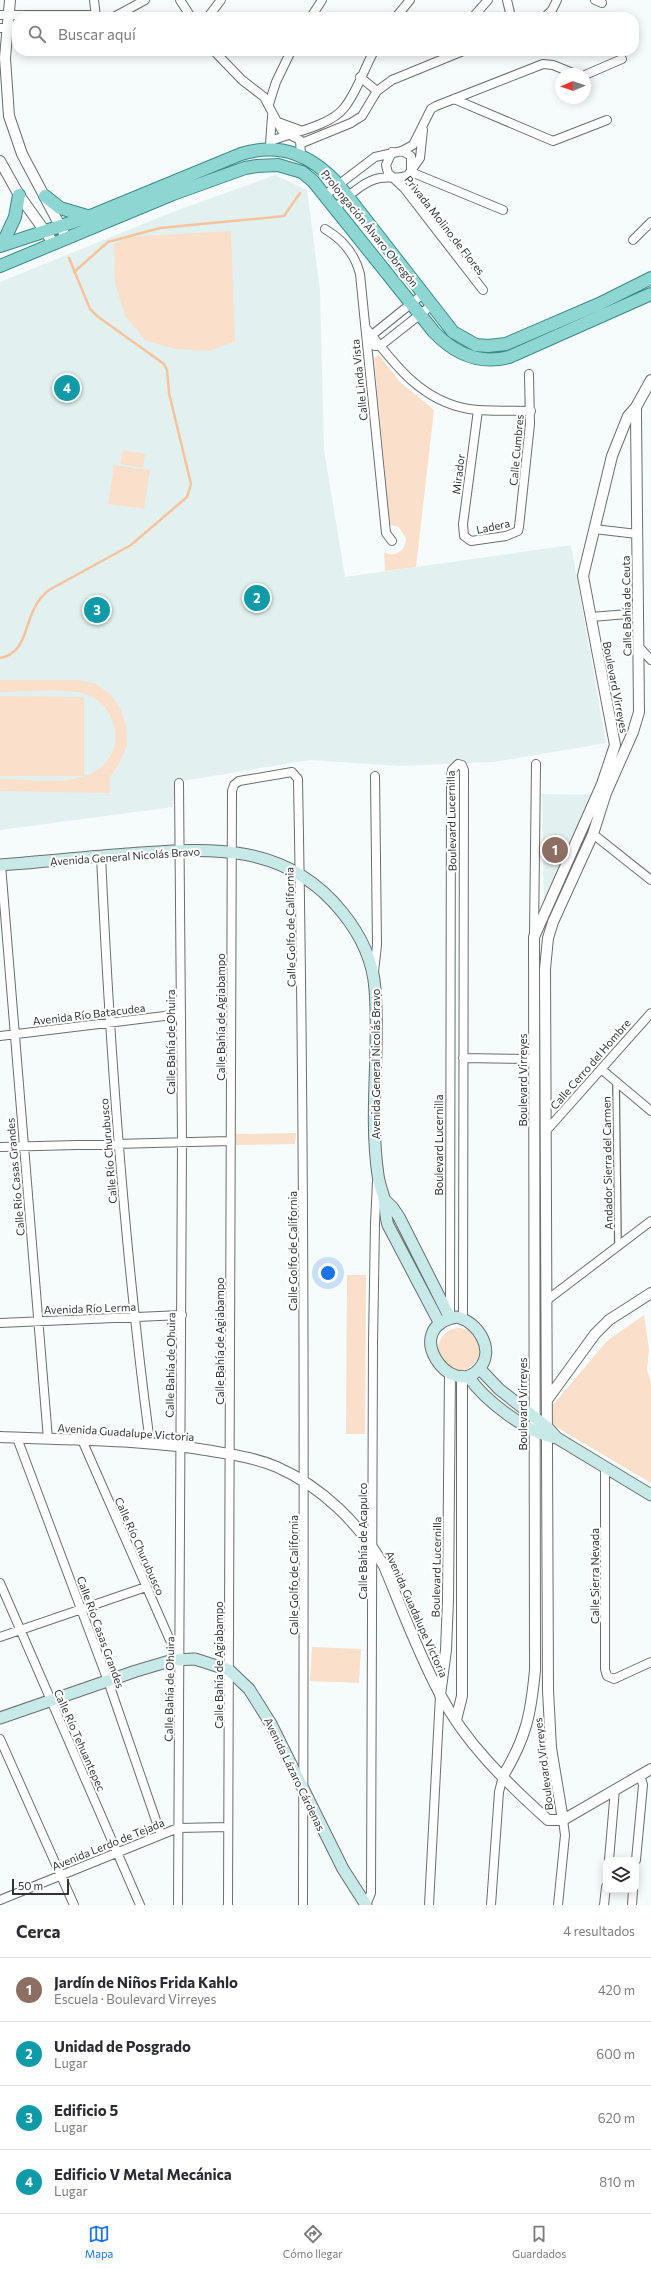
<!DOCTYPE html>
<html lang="es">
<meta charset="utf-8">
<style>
:root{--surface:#fff;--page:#f2f2f3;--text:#2b2b33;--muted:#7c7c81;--line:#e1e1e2;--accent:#1a73e8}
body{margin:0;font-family:Commissioner,sans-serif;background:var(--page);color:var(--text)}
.controls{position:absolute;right:12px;bottom:12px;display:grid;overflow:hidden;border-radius:8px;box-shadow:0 2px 10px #0003}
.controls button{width:36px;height:36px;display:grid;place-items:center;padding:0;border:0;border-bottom:1px solid var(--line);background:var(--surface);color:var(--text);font:20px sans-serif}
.compass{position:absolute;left:555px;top:68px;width:36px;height:36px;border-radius:50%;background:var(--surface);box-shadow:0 2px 10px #0003;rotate:268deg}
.scale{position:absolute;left:12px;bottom:10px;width:57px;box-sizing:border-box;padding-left:4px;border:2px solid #323434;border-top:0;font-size:11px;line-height:14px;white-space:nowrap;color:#323434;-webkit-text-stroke:3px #fff;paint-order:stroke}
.you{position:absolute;left:328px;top:1273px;width:14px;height:14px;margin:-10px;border:3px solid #fff;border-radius:50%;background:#1a73e8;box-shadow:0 0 0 6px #1a73e833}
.badge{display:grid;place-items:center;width:26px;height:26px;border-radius:50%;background:var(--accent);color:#fff;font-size:13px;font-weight:700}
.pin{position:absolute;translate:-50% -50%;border:2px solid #fff;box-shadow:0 1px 4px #0006}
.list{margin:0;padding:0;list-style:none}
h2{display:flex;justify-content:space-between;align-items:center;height:52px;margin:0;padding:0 16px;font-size:17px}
h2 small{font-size:13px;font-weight:400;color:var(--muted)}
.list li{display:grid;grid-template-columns:26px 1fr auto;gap:12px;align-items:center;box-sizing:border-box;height:64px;padding:0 16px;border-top:1px solid var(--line)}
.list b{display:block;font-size:15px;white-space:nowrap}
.list p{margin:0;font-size:13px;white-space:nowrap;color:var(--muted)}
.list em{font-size:13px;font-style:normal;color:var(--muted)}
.icon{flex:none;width:22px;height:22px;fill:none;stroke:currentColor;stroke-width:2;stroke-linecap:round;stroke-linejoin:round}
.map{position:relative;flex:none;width:651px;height:1905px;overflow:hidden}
.search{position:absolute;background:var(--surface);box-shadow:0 2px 10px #0003;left:12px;right:12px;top:12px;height:44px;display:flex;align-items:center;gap:10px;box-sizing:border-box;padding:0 14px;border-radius:16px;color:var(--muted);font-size:15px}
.sheet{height:308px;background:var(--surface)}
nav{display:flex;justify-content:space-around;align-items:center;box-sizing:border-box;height:56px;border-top:1px solid var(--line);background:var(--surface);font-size:11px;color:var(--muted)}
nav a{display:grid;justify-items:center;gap:2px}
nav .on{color:var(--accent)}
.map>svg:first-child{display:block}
.built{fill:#e2f1ef}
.green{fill:#fadfcb}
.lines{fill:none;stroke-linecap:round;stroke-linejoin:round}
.stream{stroke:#f8c39c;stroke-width:2.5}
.pedestrian-casing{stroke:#6a6f6e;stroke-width:8}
.minor-casing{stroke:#6a6f6e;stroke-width:10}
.tertiary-casing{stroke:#6a6f6e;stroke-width:12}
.secondary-casing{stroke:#6a6f6e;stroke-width:13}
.primary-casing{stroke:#3d8b87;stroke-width:14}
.pedestrian{stroke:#fff;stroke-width:5.5}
.minor{stroke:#fff;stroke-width:8}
.tertiary{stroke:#fff;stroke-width:10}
.secondary{stroke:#c7eae8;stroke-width:11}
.primary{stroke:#8ed6d2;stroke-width:12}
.labels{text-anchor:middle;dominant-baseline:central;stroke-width:4;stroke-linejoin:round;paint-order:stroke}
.street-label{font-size:11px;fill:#323434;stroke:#fff}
</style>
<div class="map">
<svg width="651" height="1905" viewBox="0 0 651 1905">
<rect width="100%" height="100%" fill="#f6fbfb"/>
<path class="built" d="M275 175 307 190 320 290 324 450 345 577 571 545 606 743 494 762 399 766 309 760 176 782 173 807 0 830V282L170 213Z
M542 794 591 795 544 905Z"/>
<path class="green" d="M231 231 235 341 209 351 175 349 145 340 125 316 115 283 114 244 128 237Z
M379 355 400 382 434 410 416 567 385 571 384 552C395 558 406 551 406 538L399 527 390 525 374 358Z
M123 450 145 454 143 468 120 464Z
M114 465 150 470 144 509 108 504Z
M0 680H78L95 683 110 694 121 710 126 727 127 745 119 764 110 777V793L0 791V779C35 779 94 791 112 753 115 746 116 738 115 730 112 714 103 701 88 695 71 687 21 692 0 692Z
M0 696 84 697V776H0Z
M296 1133 295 1144 236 1145V1134Z
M347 1275H366L365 1434H346Z
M644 1315 649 1349 647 1370 651 1383V1483L553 1425 552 1406 607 1341Z
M438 1349a21 21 0 1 1 42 0a21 21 0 1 1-42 0Z
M312 1647 361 1649 359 1683 310 1681Z"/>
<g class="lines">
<path class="stream" d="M74 272 108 242 160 228 284 216 300 193
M0 658C26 653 24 627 35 607 38 600 43 595 49 590L131 545 187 497 191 484 169 393 167 370 164 364 97 316 90 309 69 258"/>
<defs>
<path id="pedestrian" d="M616 1082 618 1245"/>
<path id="minor" d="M94 0 96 17
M180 0 191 17
M507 0 511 17
M595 0 602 3
M0 15H95L102 17
M114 17 145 0
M208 17 221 0
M311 17 322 0
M396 17 410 0
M473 17 488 0
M545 17 552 10 557 0
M0 28H17
M214 51 242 80 264 97 282 131 300 140 301 156
M585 75 622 59
M360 77 377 91
M454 99 553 141 607 120
M269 104 276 82 291 51
M275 121 300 130
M271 141C291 133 330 126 344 108 357 92 364 69 374 51
M302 143 351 123 362 116 377 91 392 80 463 51
M270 144 272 116
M402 151 411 156V172L503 210
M392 152 386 165 388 173 404 188 483 290
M325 195 375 157 402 151 413 145 431 109 436 106 543 64 553 65 575 74
M335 208C348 197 363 181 380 178 390 176 398 180 408 175L420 158 423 130
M325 229C342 239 355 254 360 274L386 533 392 541
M633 240 651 222
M366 328C394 364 421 401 469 409 489 412 510 410 531 411
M370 340 372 335 423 294
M375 346H380L432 305
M478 410 463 524 464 536 471 541 506 536 518 531 519 527 530 424 529 374
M594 529 637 534
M591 617 628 614
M639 647 651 660
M593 834 651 880
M101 856C110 1053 124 1248 150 1443
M1 865 48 1439
M534 935 536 764
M374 972 377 945 375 776
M0 1036 181 1014
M463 1058 534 1059
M601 1069 651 1111
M546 1131 651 1013
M0 1147 230 1141
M547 1300 651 1221
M450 1317 451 778 452 770 458 764 462 765 464 770 463 1318
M0 1323 182 1315
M17 1438 108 1681 161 1835
M82 1440 169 1638 180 1658
M605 1468V1669L607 1676 614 1679 651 1662
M0 1583 140 1905
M0 1637 146 1587
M0 1739 74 1905
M609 1860 615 1789
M636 1860 643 1785 640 1775
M0 1900 178 1828 228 1827
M178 1905 182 1142 179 783
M228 1905 232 791 234 785 239 781 292 772 298 779C305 1154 304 1530 303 1905
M366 1905 371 1893 373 1343 375 1224 377 1182
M429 1905 440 1695
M491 1905 499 1792 503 1776
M558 1905 565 1835 563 1820
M604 1905 606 1887
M632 1905 633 1890"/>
<path id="tertiary" d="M10 0 5 58 9 116 22 154 67 239
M0 161 19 195 54 244
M547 1400 595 1334 609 1320 651 1293
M0 1437C71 1440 142 1439 212 1451 234 1455 256 1458 277 1467 322 1487 359 1523 384 1566 402 1609 418 1653 440 1694 465 1743 508 1784 548 1820H563L651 1769
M440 1695 446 1650 448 1600 450 1373
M456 1720 462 1696V1376
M503 1776C526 1738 531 1714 535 1670L534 937 602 784 615 745 583 576 612 456 628 416 636 407
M563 1820 551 1748 548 1690 545 969 548 938 553 922 593 834 606 793 633 732 639 712 636 415V407L651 380"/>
<path id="secondary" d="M0 865C42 862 85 857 127 854 208 848 285 841 342 912 360 934 373 960 375 989 380 1051 369 1114 378 1175 379 1183 382 1191 384 1198 386 1207 385 1216 388 1225L440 1324
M385 1200 393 1208 399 1217 450 1318
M457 1317C478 1322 496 1350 479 1369 451 1401 399 1327 457 1317Z
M480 1369 499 1389 547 1427 557 1438 651 1495
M468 1376C484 1400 528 1434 557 1438
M0 1718 136 1671 173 1660 195 1659 229 1670 249 1689 271 1724 343 1869 366 1905"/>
<path id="primary" d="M45 196 60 208 87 216
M2 245 15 217 19 195
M0 246 88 217 241 154C281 142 311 155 338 184L453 332 476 345 488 346 506 344 599 304 651 278
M0 266 173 194 245 168 257 166 278 165 302 172 313 181 434 332C455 354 479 365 509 357L651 294"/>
</defs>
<use href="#pedestrian" class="pedestrian-casing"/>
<use href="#minor" class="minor-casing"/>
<use href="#tertiary" class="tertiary-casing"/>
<use href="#secondary" class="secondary-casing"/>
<use href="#primary" class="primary-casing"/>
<use href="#pedestrian" class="pedestrian"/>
<use href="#minor" class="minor"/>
<use href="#tertiary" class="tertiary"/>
<use href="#secondary" class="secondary"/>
<use href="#primary" class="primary"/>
</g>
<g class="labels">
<g class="street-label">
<text transform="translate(445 225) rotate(52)">Privada Molino de Flores</text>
<text transform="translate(370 228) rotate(51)">Prolongación Álvaro Obregón</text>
<text transform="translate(359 380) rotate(-96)">Calle Linda Vista</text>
<text transform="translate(516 450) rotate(-85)">Calle Cumbres</text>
<text transform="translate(458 474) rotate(-83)">Mirador</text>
<text transform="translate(493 526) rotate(-12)">Ladera</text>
<text transform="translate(626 606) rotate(-91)">Calle Bahía de Ceuta</text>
<text transform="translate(616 687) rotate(79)">Boulevard Virreyes</text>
<text transform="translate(451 821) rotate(-91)">Boulevard Lucernilla</text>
<text transform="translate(125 856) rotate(-4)">Avenida General Nicolás Bravo</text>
<text transform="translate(290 927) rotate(-91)">Calle Golfo de California</text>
<text transform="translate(89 1014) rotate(-7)">Avenida Río Batacudea</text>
<text transform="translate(220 1017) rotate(-90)">Calle Bahía de Agiabampo</text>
<text transform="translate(170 1042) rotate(-90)">Calle Bahía de Ohuira</text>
<text transform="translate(375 1064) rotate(-90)">Avenida General Nicolás Bravo</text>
<text transform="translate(590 1064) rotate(-49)">Calle Cerro del Hombre</text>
<text transform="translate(522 1080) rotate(-90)">Boulevard Virreyes</text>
<text transform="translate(438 1145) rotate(-90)">Boulevard Lucernilla</text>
<text transform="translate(108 1151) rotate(-95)">Calle Río Churubusco</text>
<text transform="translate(607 1163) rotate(-91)">Andador Sierra del Carmen</text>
<text transform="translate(15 1177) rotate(-95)">Calle Río Casas Grandes</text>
<text transform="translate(292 1251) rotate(-90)">Calle Golfo de California</text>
<text transform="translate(90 1308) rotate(-2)">Avenida Río Lerma</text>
<text transform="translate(219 1341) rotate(-90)">Calle Bahía de Agiabampo</text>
<text transform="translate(170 1365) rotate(-89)">Calle Bahía de Ohuira</text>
<text transform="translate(522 1404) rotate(-90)">Boulevard Virreyes</text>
<text transform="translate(126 1432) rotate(4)">Avenida Guadalupe Victoria</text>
<text transform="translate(362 1541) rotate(-90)">Calle Bahía de Acapulco</text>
<text transform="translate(140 1546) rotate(66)">Calle Río Churubusco</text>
<text transform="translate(436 1567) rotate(-89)">Boulevard Lucernilla</text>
<text transform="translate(293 1575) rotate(-90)">Calle Golfo de California</text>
<text transform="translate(594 1576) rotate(-90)">Calle Sierra Nevada</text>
<text transform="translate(417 1614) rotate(66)">Avenida Guadalupe Victoria</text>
<text transform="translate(101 1632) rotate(70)">Calle Río Casas Grandes</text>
<text transform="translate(218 1665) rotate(-90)">Calle Bahía de Agiabampo</text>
<text transform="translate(169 1689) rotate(-89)">Calle Bahía de Ohuira</text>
<text transform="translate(80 1740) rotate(66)">Calle Río Tehuantepec</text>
<text transform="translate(543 1764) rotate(-97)">Boulevard Virreyes</text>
<text transform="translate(295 1774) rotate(64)">Avenida Lázaro Cárdenas</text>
<text transform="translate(108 1844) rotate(-22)">Avenida Lerdo de Tejada</text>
</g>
</g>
</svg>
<div class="controls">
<button><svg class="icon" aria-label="layers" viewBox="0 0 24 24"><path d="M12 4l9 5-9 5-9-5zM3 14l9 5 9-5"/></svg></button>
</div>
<svg class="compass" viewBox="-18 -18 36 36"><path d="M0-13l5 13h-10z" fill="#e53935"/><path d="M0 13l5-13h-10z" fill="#7c7c81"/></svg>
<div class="scale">50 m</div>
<div class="you"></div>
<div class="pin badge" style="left:555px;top:850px;background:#8d6e63">1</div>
<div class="pin badge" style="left:257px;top:598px;background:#0f9aa8">2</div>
<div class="pin badge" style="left:97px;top:610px;background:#0f9aa8">3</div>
<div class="pin badge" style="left:67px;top:388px;background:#0f9aa8">4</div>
<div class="search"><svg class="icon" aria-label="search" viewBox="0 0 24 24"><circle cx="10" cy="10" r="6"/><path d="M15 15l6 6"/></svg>Buscar aquí</div>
</div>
<section class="sheet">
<h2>Cerca<small>4 resultados</small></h2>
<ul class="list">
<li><span class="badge" style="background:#8d6e63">1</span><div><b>Jardín de Niños Frida Kahlo</b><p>Escuela · Boulevard Virreyes</p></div><em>420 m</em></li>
<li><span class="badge" style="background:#0f9aa8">2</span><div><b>Unidad de Posgrado</b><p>Lugar</p></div><em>600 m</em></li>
<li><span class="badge" style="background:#0f9aa8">3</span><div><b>Edificio 5</b><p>Lugar</p></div><em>620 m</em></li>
<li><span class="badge" style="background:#0f9aa8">4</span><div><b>Edificio V Metal Mecánica</b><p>Lugar</p></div><em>810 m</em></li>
</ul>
</section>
<nav>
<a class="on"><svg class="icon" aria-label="map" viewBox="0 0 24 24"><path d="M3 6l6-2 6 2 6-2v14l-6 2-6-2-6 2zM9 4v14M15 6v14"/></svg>Mapa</a>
<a><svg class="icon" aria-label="directions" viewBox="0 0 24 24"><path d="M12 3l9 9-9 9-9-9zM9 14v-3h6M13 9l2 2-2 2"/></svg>Cómo llegar</a>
<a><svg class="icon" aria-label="saved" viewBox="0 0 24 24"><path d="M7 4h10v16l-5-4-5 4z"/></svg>Guardados</a>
</nav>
